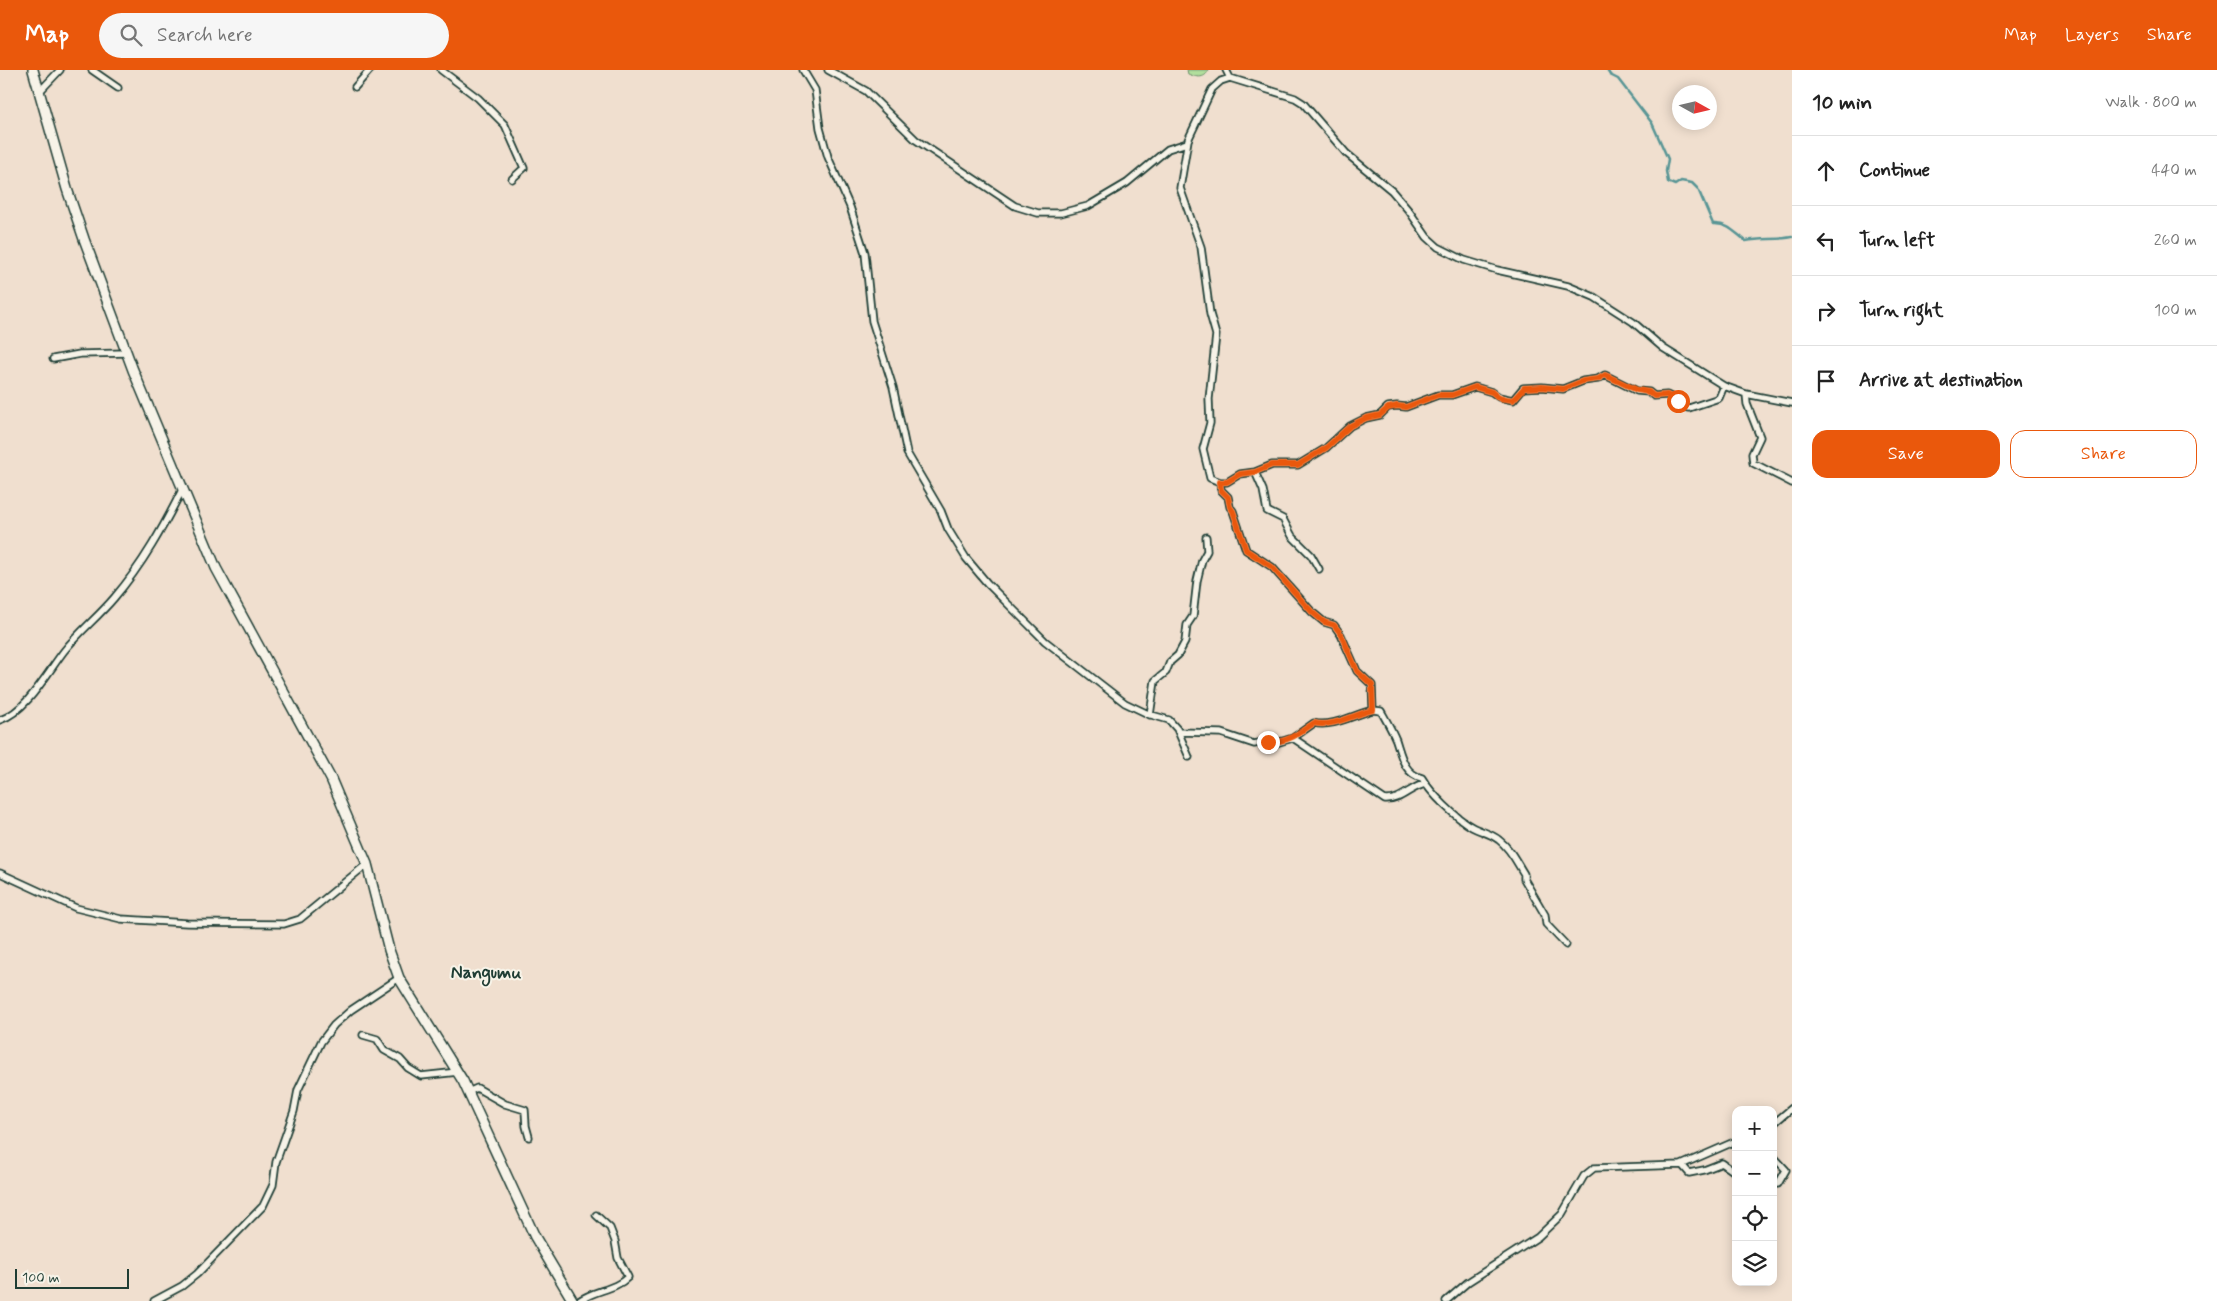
<!DOCTYPE html>
<meta charset="utf-8">
<style>
:root{--surface:#fff;--page:#f6f6f6;--text:#222;--muted:#767676;--line:#e0e0e0;--accent:#ea580c}
body{margin:0;font-family:Mynerve,sans-serif;background:var(--page);color:var(--text)}
.controls{position:absolute;right:15px;bottom:15px;display:grid;overflow:hidden;border-radius:10px;box-shadow:0 2px 12px #0003}
.controls button{width:45px;height:45px;display:grid;place-items:center;padding:0;border:0;border-bottom:1px solid var(--line);background:var(--surface);color:var(--text);font:25px sans-serif}
.compass{position:absolute;left:1672px;top:15px;width:45px;height:45px;border-radius:50%;background:var(--surface);box-shadow:0 2px 12px #0003;rotate:98deg}
.scale{position:absolute;left:15px;bottom:12px;width:114px;box-sizing:border-box;padding-left:5px;border:2px solid #1f3d34;border-top:0;font-size:14px;line-height:18px;white-space:nowrap;color:#1f3d34;-webkit-text-stroke:4px #f7f3e8;paint-order:stroke}
.stop{position:absolute;width:15px;height:15px;margin:-11px;border:4px solid #ea580c;border-radius:50%;background:#fff}
.stop.end{background:#ea580c;border-color:#fff;box-shadow:0 1px 5px #0008}
.list{margin:0;padding:0;list-style:none}
h2{display:flex;justify-content:space-between;align-items:center;height:65px;margin:0;padding:0 20px;font-size:21px}
h2 small{font-size:16px;font-weight:400;color:var(--muted)}
.list li{display:grid;grid-template-columns:32px 1fr auto;gap:15px;align-items:center;box-sizing:border-box;height:70px;padding:0 20px;border-top:1px solid var(--line)}
.list b{display:block;font-size:19px;white-space:nowrap}
.list em{font-size:16px;font-style:normal;color:var(--muted)}
.actions{display:flex;gap:10px;padding:15px 20px}
.actions a{flex:1;padding:11px 0;border:1px solid var(--accent);border-radius:15px;text-align:center;font-size:18px;color:var(--accent)}
.actions .main{background:var(--accent);color:#fff}
.icon{flex:none;width:28px;height:28px;fill:none;stroke:currentColor;stroke-width:2;stroke-linecap:round;stroke-linejoin:round}
.map{position:relative;flex:none;width:1792px;height:1231px;overflow:hidden}
header{display:flex;align-items:center;gap:30px;box-sizing:border-box;height:70px;padding:0 25px;background:var(--accent);color:#fff}
header strong{font-size:24px}
nav{display:flex;gap:28px;margin-inline-start:auto;font-size:18px}
.search{width:350px;height:45px;background:var(--page);display:flex;align-items:center;gap:12px;box-sizing:border-box;padding:0 18px;border-radius:28px;color:var(--muted);font-size:19px}
main{display:flex}
aside{flex:1;background:var(--surface)}
.map>svg:first-child{display:block}
.green{fill:#b1de9c;stroke:#688e68}
.lines{fill:none;stroke-linecap:round;stroke-linejoin:round}
.stream{stroke:#589595;stroke-width:2.5}
.street-casing{stroke:#1f3d34;stroke-width:9}
.secondary-casing{stroke:#1f3d34;stroke-width:12}
.street{stroke:#f7f3e8;stroke-width:5.5}
.secondary{stroke:#f7f3e8;stroke-width:9}
.route{stroke:#ea580c;stroke-width:6}
.labels{text-anchor:middle;dominant-baseline:central;stroke-width:4;stroke-linejoin:round;paint-order:stroke}
.quarter-label{font-size:18px;font-weight:bold;fill:#1f3d34;stroke:#f7f3e8}
</style>
<header>
<strong>Map</strong>
<div class="search"><svg class="icon" aria-label="search" viewBox="0 0 24 24"><circle cx="10" cy="10" r="6"/><path d="M15 15l6 6"/></svg>Search here</div>
<nav><a>Map</a><a>Layers</a><a>Share</a></nav>
</header>
<main>
<div class="map">
<svg width="1792" height="1231" viewBox="0 0 1792 1231">
<rect width="100%" height="100%" fill="#f0dfcf"/>
<filter id="ink" filterUnits="userSpaceOnUse"><feTurbulence type="fractalNoise" baseFrequency=".02" numOctaves="2"/><feDisplacementMap in="SourceGraphic" scale="10" xChannelSelector="R" yChannelSelector="G"/><feConvolveMatrix kernelMatrix="1 2 1 2 8 2 1 2 1" color-interpolation-filters="sRGB"/></filter>
<g filter="url(#ink)">
<path class="green" d="M1187 0H1209C1204 10 1196 7 1188 4Z"/>
<g class="lines">
<path class="stream" d="M1607 0 1610 5 1618 9 1652 53 1668 89 1666 101 1668 112 1675 115 1681 111 1692 113 1698 119 1713 154C1728 153 1734 162 1746 171 1762 168 1777 170 1792 167"/>
<defs>
<path id="street" d="M92 0 118 18
M441 0 478 28 505 55 524 98 512 109
M803 0 815 20 820 58 828 87 850 137 865 183 872 251 893 317 907 383 941 441 948 459 966 488 987 513 1045 571 1125 633 1148 644 1169 650 1177 659 1189 687
M828 0 866 21 916 70 1015 136 1038 143H1061L1088 136 1127 113 1168 79 1187 73
M1226 0 1230 8
M355 17 370 0
M41 20 60 0
M53 289 80 284 127 283
M1724 316 1719 328 1689 338 1684 337 1675 329 1667 325 1654 326 1649 322 1637 321 1605 305 1598 309 1583 311 1563 319 1542 317 1523 318 1513 330 1499 327 1492 322 1475 317 1452 325H1438L1406 337 1397 336 1388 337 1380 345 1366 348 1350 356 1326 378 1298 395H1272L1255 402 1240 404 1227 412H1220L1210 408 1203 379 1210 353 1209 329 1216 265 1210 244 1201 177 1180 118 1188 70 1212 19 1221 11 1230 8 1295 28 1303 33 1346 83 1392 121 1409 141 1427 167 1438 177 1464 190 1497 200 1568 216 1594 227 1633 252 1663 278 1724 316 1746 324 1792 333
M1746 324 1747 334 1760 367 1752 384 1753 393 1792 413
M1255 402 1263 420 1267 441 1283 449 1292 466 1311 485 1319 499
M1220 412 1221 420 1228 427 1230 437 1233 441 1246 480 1272 497 1312 542 1324 552 1334 555 1341 565 1357 601 1372 615 1373 640 1381 641C1386 650 1392 660 1396 670 1401 685 1404 704 1422 708 1431 724 1456 748 1472 757 1481 762 1491 763 1499 770 1511 779 1517 793 1524 804V809L1545 845 1546 854 1566 875
M1150 645 1155 611 1166 602 1170 592 1178 585 1185 572 1187 555 1193 546 1197 511 1202 490 1207 481 1206 467
M0 650C27 641 47 603 64 581 79 562 98 547 114 528 143 494 163 458 183 418
M1179 662 1221 663 1254 674 1264 672 1276 673 1293 668 1385 730C1401 731 1410 717 1425 714
M1293 668 1314 653C1332 658 1355 644 1373 640
M0 803 76 838 121 849 187 853 284 854 300 849 367 794
M363 965 377 969 384 980 400 989 408 998 421 1006 458 1002
M468 1022 477 1018 505 1034 525 1040 526 1056 529 1067
M1773 1054 1792 1038
M1773 1066 1774 1053
M1773 1086 1786 1100 1778 1114H1773
M1682 1095 1689 1103 1704 1100 1722 1093 1736 1103
M154 1231 182 1216 197 1204 263 1136 273 1115 276 1092 294 1041 298 1020 321 972 334 955 351 940 399 908
M579 1231C594 1220 615 1220 628 1207L618 1188 615 1171 610 1158 596 1145
M1446 1231 1468 1212 1538 1167 1562 1144 1584 1106 1594 1098 1681 1095 1736 1071"/>
<path id="secondary" d="M33 0 67 119 84 169 133 300 216 498 331 709 367 794 389 880 399 908 463 1011 535 1167 573 1231"/>
</defs>
<use href="#street" class="street-casing"/>
<use href="#secondary" class="secondary-casing"/>
<use href="#street" class="street"/>
<use href="#secondary" class="secondary"/>
</g>
</g>
<g class="lines" filter="url(#ink)">
<path class="route" d="M1268 672C1287 673 1298 664 1314 653 1332 658 1355 644 1373 640L1372 615 1357 601 1341 564 1334 555 1324 552 1312 542 1272 497 1246 480 1233 441 1230 437 1228 427 1221 420 1220 412H1227L1240 404 1255 402 1272 395H1298L1326 378 1350 356 1366 348 1380 345 1388 338 1397 336 1406 337 1438 325H1452L1475 317 1492 322 1499 328 1513 330 1524 318 1542 317 1563 319 1583 311 1598 309 1605 305 1637 320 1649 322 1654 326 1667 325 1678 331"/>
</g>
<g class="labels">
<g class="quarter-label">
<text x="486" y="903">Nangumu</text>
</g>
</g>
</svg>
<div class="controls">
<button>+</button>
<button>−</button>
<button><svg class="icon" aria-label="locate" viewBox="0 0 24 24"><circle cx="12" cy="12" r="6"/><path d="M12 2v4M12 18v4M2 12h4M18 12h4"/></svg></button>
<button><svg class="icon" aria-label="layers" viewBox="0 0 24 24"><path d="M12 4l9 5-9 5-9-5zM3 14l9 5 9-5"/></svg></button>
</div>
<svg class="compass" viewBox="-18 -18 36 36"><path d="M0-13l5 13h-10z" fill="#e53935"/><path d="M0 13l5-13h-10z" fill="#767676"/></svg>
<div class="scale">100 m</div>
<div class="stop" style="left:1678px;top:331px"></div>
<div class="stop end" style="left:1268px;top:672px"></div>
</div>
<aside>
<h2>10 min<small>Walk · 800 m</small></h2>
<ul class="list">
<li><svg class="icon" aria-label="ahead" viewBox="0 0 24 24"><path d="M12 20V5M6 11l6-6 6 6"/></svg><div><b>Continue</b></div><em>440 m</em></li>
<li><svg class="icon" aria-label="left" viewBox="0 0 24 24"><path d="M17 20v-9H6M10 6l-5 5 5 5"/></svg><div><b>Turn left</b></div><em>260 m</em></li>
<li><svg class="icon" aria-label="right" viewBox="0 0 24 24"><path d="M7 20v-9h11M14 6l5 5-5 5"/></svg><div><b>Turn right</b></div><em>100 m</em></li>
<li><svg class="icon" aria-label="arrive" viewBox="0 0 24 24"><path d="M6 21V4h12l-3 4 3 4H6"/></svg><div><b>Arrive at destination</b></div></li>
</ul>
<div class="actions"><a class="main">Save</a><a>Share</a></div>
</aside>
</main>
